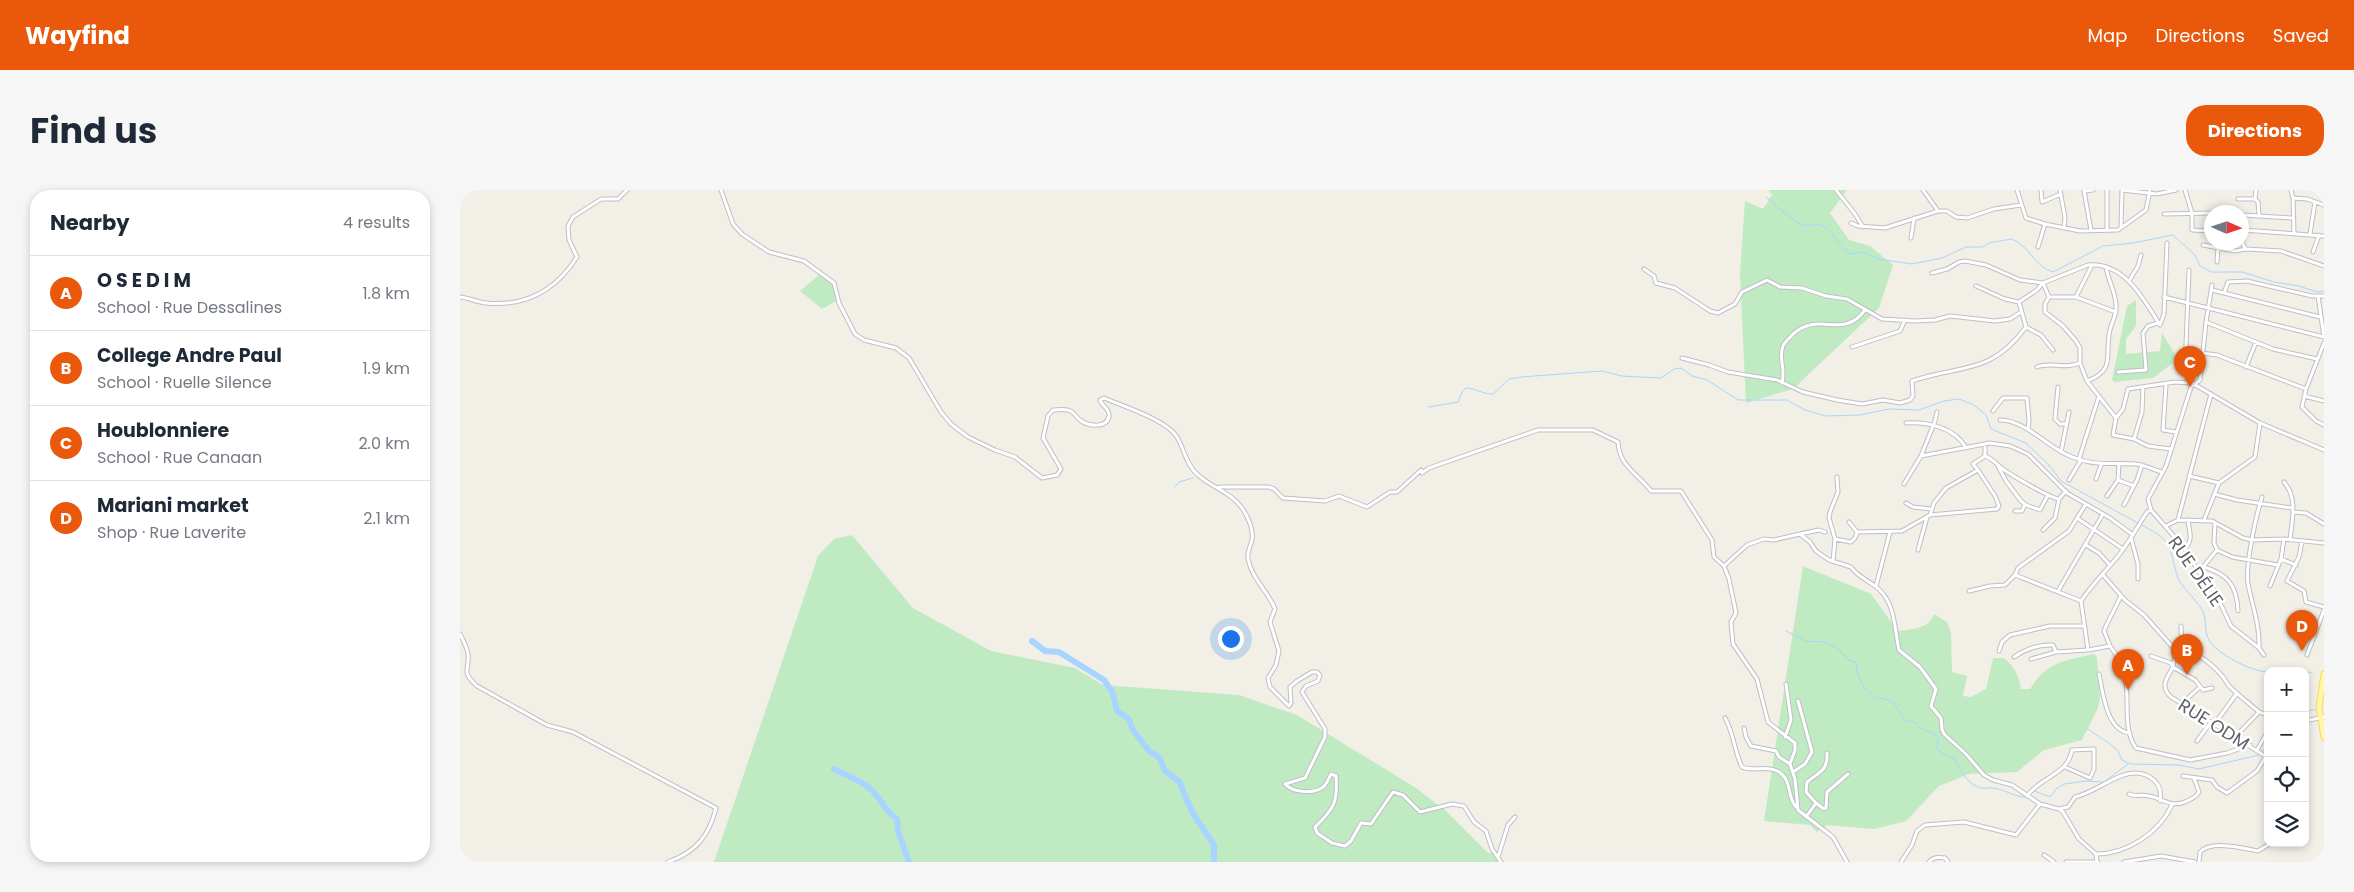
<!DOCTYPE html>
<meta charset="utf-8">
<style>
:root{--surface:#fff;--page:#f6f6f7;--text:#1f2937;--muted:#747a83;--line:#e0e1e3;--accent:#ea580c}
body{margin:0;font-family:Poppins,sans-serif;background:var(--page);color:var(--text)}
.controls{position:absolute;right:15px;bottom:15px;display:grid;overflow:hidden;border-radius:10px;box-shadow:0 2px 8px #0003}
.controls button{width:45px;height:45px;display:grid;place-items:center;padding:0;border:0;border-bottom:1px solid var(--line);background:var(--surface);color:var(--text);font:25px sans-serif}
.compass{position:absolute;left:1744px;top:15px;width:45px;height:45px;border-radius:50%;background:var(--surface);box-shadow:0 2px 8px #0003;rotate:93deg}
.you{position:absolute;left:770px;top:448px;width:18px;height:18px;margin:-12px;border:4px solid #fff;border-radius:50%;background:#1a73e8;box-shadow:0 0 0 8px #1a73e833}
.badge{display:grid;place-items:center;width:32px;height:32px;border-radius:50%;background:var(--accent);color:#fff;font-size:16px;font-weight:700}
.pin{position:absolute;translate:-50% -41px;filter:drop-shadow(0 1px 2px #0008)}
.pin::after{content:'';position:absolute;top:26px;width:18px;height:15px;background:inherit;clip-path:polygon(0 0,100% 0,50% 100%)}
.list{margin:0;padding:0;list-style:none}
h2{display:flex;justify-content:space-between;align-items:center;height:65px;margin:0;padding:0 20px;font-size:21px}
h2 small{font-size:16px;font-weight:400;color:var(--muted)}
.list li{display:grid;grid-template-columns:32px 1fr auto;gap:15px;align-items:center;box-sizing:border-box;height:75px;padding:0 20px;border-top:1px solid var(--line)}
.list b{display:block;font-size:19px;white-space:nowrap}
.list p{margin:0;font-size:16px;white-space:nowrap;color:var(--muted)}
.list em{font-size:16px;font-style:normal;color:var(--muted)}
.icon{flex:none;width:28px;height:28px;fill:none;stroke:currentColor;stroke-width:2;stroke-linecap:round;stroke-linejoin:round}
.map{position:relative;flex:none;width:1864px;height:672px;overflow:hidden;border-radius:20px}
header{display:flex;align-items:center;gap:30px;box-sizing:border-box;height:70px;padding:0 25px;background:var(--accent);color:#fff}
header strong{font-size:24px}
nav{display:flex;gap:28px;margin-inline-start:auto;font-size:18px}
.intro{display:flex;align-items:center;justify-content:space-between;box-sizing:border-box;height:120px;padding:0 30px}
h1{margin:0;font-size:35px}
.button{padding:12px 22px;border-radius:20px;background:var(--accent);color:#fff;font-size:18px;font-weight:700}
main{display:flex;gap:30px;padding:0 30px}
aside{flex:1;background:var(--surface);border-radius:20px;box-shadow:0 2px 8px #0003}
.map>svg:first-child{display:block}
.green{fill:#c0ebc2}
.lines{fill:none;stroke-linecap:round;stroke-linejoin:round}
.stream{stroke:#a8d5ff;stroke-width:1}
.river{stroke:#a8d5ff;stroke-width:6}
.minor-casing{stroke:#bdbfc6;stroke-width:5}
.primary-casing{stroke:#ffd651;stroke-width:7}
.minor{stroke:#fff;stroke-width:3}
.primary{stroke:#fff5ad;stroke-width:5}
.labels{text-anchor:middle;dominant-baseline:central;stroke-width:5;stroke-linejoin:round;paint-order:stroke}
.street-label{font-size:18px;fill:#5d6168;stroke:#fff}
</style>
<header>
<strong>Wayfind</strong>
<nav><a>Map</a><a>Directions</a><a>Saved</a></nav>
</header>
<div class="intro"><h1>Find us</h1><a class="button">Directions</a></div>
<main>
<aside>
<h2>Nearby<small>4 results</small></h2>
<ul class="list">
<li><span class="badge">A</span><div><b>O S E D I M</b><p>School · Rue Dessalines</p></div><em>1.8 km</em></li>
<li><span class="badge">B</span><div><b>College Andre Paul</b><p>School · Ruelle Silence</p></div><em>1.9 km</em></li>
<li><span class="badge">C</span><div><b>Houblonniere</b><p>School · Rue Canaan</p></div><em>2.0 km</em></li>
<li><span class="badge">D</span><div><b>Mariani market</b><p>Shop · Rue Laverite</p></div><em>2.1 km</em></li>
</ul>
</aside>
<div class="map">
<svg width="1864" height="672" viewBox="0 0 1864 672">
<rect width="100%" height="100%" fill="#f1efe6"/>
<path class="green" d="M1308 0H1387L1370 23 1389 50 1410 56 1433 75 1419 118 1333 199 1286 213 1280 84 1285 11 1303 19 1312 5Z
M360 84 375 96 378 110 362 119 340 101Z
M1676 110V136L1666 149V164L1700 161 1702 143 1718 169 1693 188 1655 192 1652 190 1667 116Z
M392 345 453 418 531 461 615 478 643 495 779 505 837 525 956 598 986 621 1028 663H1033L1041 672H254L358 366 374 349Z
M1343 376 1411 404 1438 441C1452 439 1469 439 1474 424L1487 432 1491 443 1492 482 1507 486 1503 506 1511 507 1526 499 1533 468H1544C1555 478 1559 485 1561 499H1570C1588 471 1603 471 1634 464L1637 467 1640 507 1638 518 1622 550 1584 560 1557 582 1509 584 1479 596 1446 631 1414 639 1367 635 1357 642 1350 635 1304 631Z"/>
<g class="lines">
<path class="stream" d="M1306 7C1317 15 1330 31 1344 35 1350 37 1357 33 1363 36 1371 40 1380 57 1390 64L1403 62 1418 69 1452 74 1482 68 1506 57H1522L1529 53 1551 49C1568 53 1575 78 1593 82L1643 56 1673 53 1713 45 1735 65 1740 76 1751 82H1782L1814 92 1839 96 1857 102 1864 101
M969 217 998 212 1002 202 1006 198C1015 198 1022 204 1033 204L1049 189 1061 187 1142 181 1162 186 1201 188 1214 179 1221 178 1232 186 1247 190 1278 210H1327L1345 220 1366 226 1400 225 1429 219 1459 220 1484 211 1499 209 1514 215 1526 225 1531 239 1566 253 1590 276 1601 291 1678 333
M715 297 719 292 733 288
M1682 335C1717 354 1707 355 1718 388 1721 396 1735 409 1741 418 1748 428 1743 440 1749 450 1757 464 1792 482 1808 482
M1326 441 1346 451 1366 452 1378 459 1389 470 1396 472 1397 482 1403 496 1415 507 1432 511 1445 530 1457 533 1459 537 1478 546 1477 559 1485 565 1495 569C1499 579 1509 596 1521 598 1525 599 1529 597 1533 598 1544 599 1552 606 1564 607
M1811 481 1819 478 1836 481
M1845 482 1852 483
M1845 523 1848 520H1855
M1625 537 1650 554 1658 561 1662 570 1671 574 1719 575 1739 579 1799 565
M1802 562 1808 555
M1574 601 1590 607 1596 599 1604 594 1626 591 1644 592 1668 574"/>
<path class="river" d="M572 451 585 461 599 462 644 490 653 503 657 521 669 529 673 540 689 561 699 567 705 581 719 591 732 622 754 655V672
M374 579C387 586 402 590 413 601 421 610 427 623 437 629L438 641 449 672"/>
<defs>
<path id="minor" d="M261 0 273 34 282 44 309 62 344 71 374 93 379 113 395 144 404 150 436 158 449 168 481 222 491 234 508 247 535 260 555 267 582 288 597 285 601 279 583 248 588 226 593 220C599 220 607 218 612 222 615 224 617 228 620 230 627 236 647 239 649 226 650 218 642 217 640 210L644 208C662 216 707 230 717 247 724 259 727 276 737 284 750 297 771 302 782 318 788 326 794 341 792 350 790 357 787 363 788 369 792 389 808 401 815 419L810 432 819 461 816 475 808 488 810 497 829 516 831 513 830 497 837 491 852 482H857L860 485 858 491 846 496 842 502 865 539V547L845 588 825 594C833 603 857 605 865 595 868 592 869 587 871 584L876 586C878 612 874 619 855 637L857 643 872 653 885 656 891 651 901 633 911 634 933 602 943 605 960 622 992 614 1004 616 1014 632 1026 641 1032 659 1041 672
M1376 0 1395 24 1403 37
M1463 0 1478 21
M1557 0 1566 28 1585 34 1620 41 1658 40 1686 20 1690 0
M1581 0 1582 12 1601 4
M1600 0 1605 28 1604 38
M1647 0V40
M1662 0 1697 4 1716 0
M1725 0 1732 23V40L1749 41
M1796 0 1795 9 1798 12 1799 25
M1831 0 1833 8 1847 9 1864 15
M1624 1 1631 40
M1624 1 1633 0
M1833 8 1834 43
M1778 9H1795
M1704 24 1752 23
M1782 25 1832 28
M1783 25V55L1786 59
M1391 33 1398 36 1425 38 1478 21H1487L1496 27 1507 28 1534 19 1561 15
M1661 37 1662 0
M1782 40 1864 46
M1850 44 1855 12
M1451 48 1454 28
M1743 55 1775 61 1786 59 1821 61 1864 76
M1578 57 1585 34
M1853 62 1859 45
M1757 72 1758 58
M1184 79 1194 86 1196 93 1215 98 1250 121 1258 123 1275 114 1282 102 1307 90 1320 97 1342 98 1366 106 1387 109 1422 129 1455 131 1475 130 1490 126 1535 131 1550 129 1561 122
M1729 80 1725 179 1731 192
M1472 83 1487 79 1499 72 1505 71 1526 75 1560 90 1583 93
M1669 91 1678 76 1681 65
M1583 93 1589 107
M1516 96 1545 109 1559 112 1577 100 1583 93 1628 75C1664 72 1683 108 1700 135
M1752 100 1860 127
M1764 103 1768 92 1787 91 1852 106H1864
M1858 106 1864 147
M0 107C9 108 17 112 26 113 67 117 96 100 117 67L109 50 108 36 113 27 141 9H158L167 0
M1589 107 1585 114V122L1603 136 1616 151 1620 158V173L1627 191 1656 228 1653 245 1674 249
M1589 107H1616L1656 122
M1616 107 1632 75
M1704 107 1864 147
M1746 132 1813 159 1857 169
M1700 135 1704 124 1707 53
M1566 137 1581 145 1593 160
M1864 153 1846 199 1842 217 1856 231 1864 235
M1392 157 1440 141 1445 130
M1742 163 1757 165 1846 199
M1222 168 1249 175 1268 182 1317 190 1343 202 1377 210 1402 214 1423 210 1440 213 1450 210 1453 206 1452 191C1501 174 1530 186 1566 137L1559 112
M1577 177C1591 171 1603 180 1620 173
M1786 177 1796 152
M1658 182 1686 180 1683 143 1688 136 1698 133
M1627 191C1657 180 1644 164 1650 140 1652 131 1657 125 1656 114 1655 101 1648 90 1646 77
M1322 193C1326 180 1318 167 1323 156 1325 151 1330 148 1333 144 1360 120 1382 151 1405 120
M1706 195 1703 240 1716 242
M1598 197 1595 229 1600 234H1606
M1683 197 1682 222 1674 249 1688 256 1711 259
M1844 206 1864 211
M1533 221 1543 208H1567L1569 230 1568 239
M1656 228 1663 219 1668 199 1715 192 1732 193 1800 233 1864 260
M1540 230C1566 230 1588 258 1612 267 1639 277 1650 272 1676 274 1685 275 1694 280 1702 282
M1446 233C1467 232 1495 237 1506 258
M1525 254V266C1533 269 1536 274 1543 279 1551 285 1592 309 1599 309L1606 301
M1601 262 1609 222
M1461 266 1475 231 1477 222
M1619 269 1639 206
M1537 274 1546 291 1561 311 1566 315 1580 320 1588 305
M1729 286 1759 293
M1636 289 1641 275
M1609 290 1621 270
M1658 290 1674 296
M1824 292C1838 308 1832 330 1830 350
M1444 294 1461 266 1530 253 1550 256 1568 264 1607 303 1650 328 1673 345
M759 297H809L814 299 823 308 865 311 879 306 907 317 930 302H937L961 280 962 283 969 278 1078 240H1133L1158 252C1159 276 1178 284 1191 301H1221L1252 350 1254 367 1264 376 1269 389 1276 423 1271 432 1273 454 1297 489 1308 532 1335 553V560L1330 574 1335 589 1338 620 1373 647 1387 672
M1754 304 1777 310 1832 318
M1647 306 1658 290 1659 275
M1446 313 1453 317 1472 319
M1664 315 1677 290 1682 275
M1691 320 1688 309 1706 276 1731 197 1740 190 1746 132 1752 95
M1555 321H1562L1565 314
M1833 322 1846 323 1864 334
M1470 325 1537 319 1539 316 1535 306 1518 280
M1617 328 1663 359
M1718 330 1752 331 1783 348 1792 350 1824 349 1864 353
M1744 330 1759 293 1795 267 1800 233
M1389 332 1397 342
M1755 333 1754 353 1757 360
M1706 336 1718 330 1751 204
M1583 340 1595 328 1599 309
M1397 342 1442 341 1470 325 1474 313 1486 298 1518 280 1513 274 1525 266
M1340 344 1359 340 1365 342
M1671 348 1678 374V389
M1375 349 1391 352 1395 348 1397 342
M1842 351 1839 367 1827 391 1844 401 1846 412 1864 417
M1626 355 1639 363 1649 374
M1725 359C1734 348 1729 342 1728 330
M1458 360 1467 327
M1821 369 1836 375
M1373 371 1375 349 1369 328 1370 322 1378 302 1377 287
M1264 376 1287 355 1304 349 1314 350 1340 344 1350 352 1356 361 1369 370 1391 377C1397 386 1407 390 1415 396 1436 411 1434 438 1439 460L1460 477 1476 499 1471 516 1481 528 1482 539 1484 544 1506 564 1524 585 1533 590 1552 595 1580 614 1599 619 1603 622 1619 649 1636 664 1637 672
M1744 377C1768 384 1777 396 1778 421
M1739 382 1757 360 1772 367 1818 375
M1555 385 1621 411
M1643 385 1665 410 1684 425 1716 461
M1416 396 1430 342
M1810 396 1821 369 1824 349
M1509 401 1530 396 1545 395 1555 385 1558 378 1609 341 1626 314
M1598 401 1643 324
M1621 411C1632 394 1646 381 1659 365 1669 352 1678 336 1687 322L1691 320 1725 359 1739 382 1754 400 1771 436 1799 458 1804 465
M1621 411 1628 460 1650 456 1644 441 1646 436 1661 406
M1721 436 1722 459
M0 444C3 450 7 457 8 464 10 480 0 481 17 496L87 535 113 542 256 618C249 646 236 662 208 672
M1650 456C1658 466 1664 479 1666 492 1669 512 1663 541 1676 558L1730 570 1767 563 1790 555
M1799 458C1800 435 1792 415 1788 394 1785 375 1796 326 1802 307
M1722 459C1738 463 1753 475 1763 487 1766 491 1767 494 1770 497 1779 506 1789 513 1799 522L1775 547
M1722 459 1716 461 1713 477 1735 490 1743 500 1752 498
M1539 461 1542 452 1550 445 1590 436H1624
M1847 465 1864 420
M1691 466 1711 473 1713 477C1706 489 1700 497 1711 507L1805 566
M1554 467C1566 459 1578 454 1593 455L1596 462
M1571 469 1596 462 1628 460
M1639 484C1643 502 1646 541 1670 543
M1725 516 1729 507 1740 497
M1799 522 1808 525
M1265 528C1274 543 1274 561 1282 577 1294 582 1305 575 1317 581 1333 588 1326 609 1338 619
M1845 531 1864 527
M1754 535 1777 503
M1284 538 1286 547 1291 556 1316 561 1319 567 1330 574
M1325 547 1331 530 1326 494
M1737 551 1751 532
M1797 560 1808 541
M1333 582 1345 574 1352 562 1338 511
M1723 586 1752 590 1757 597 1767 603 1797 581 1808 563
M1669 604C1676 607 1682 604 1689 606 1703 608 1711 619 1727 611 1732 609 1736 607 1739 602L1734 588
M1567 606C1580 587 1608 585 1612 560L1634 559V579L1630 588 1605 577
M1356 613 1364 619 1366 618 1367 602 1388 584
M1599 619 1608 617 1615 607C1632 603 1645 592 1661 586 1681 578 1704 588 1700 611
M1346 627 1356 613 1346 602 1347 592C1359 582 1368 581 1367 563
M1636 664C1667 664 1699 643 1712 615
M1584 665 1594 672
M1038 667 1048 635 1055 627
M1441 672 1452 655 1457 641 1465 635 1504 632 1556 645 1580 614
M1469 672C1473 667 1478 667 1485 668L1488 672
M1606 672H1638
M1664 672 1701 666 1735 672
M1739 672 1740 662C1751 650 1783 658 1798 661L1811 653"/>
<path id="primary" d="M1864 484 1859 517 1864 547"/>
</defs>
<use href="#minor" class="minor-casing"/>
<use href="#primary" class="primary-casing"/>
<use href="#minor" class="minor"/>
<use href="#primary" class="primary"/>
</g>
<g class="labels">
<g class="street-label">
<text transform="translate(1736 381) rotate(55)">RUE DÉLIE</text>
<text transform="translate(1754 534) rotate(32)">RUE ODM</text>
</g>
</g>
</svg>
<div class="controls">
<button>+</button>
<button>−</button>
<button><svg class="icon" aria-label="locate" viewBox="0 0 24 24"><circle cx="12" cy="12" r="6"/><path d="M12 2v4M12 18v4M2 12h4M18 12h4"/></svg></button>
<button><svg class="icon" aria-label="layers" viewBox="0 0 24 24"><path d="M12 4l9 5-9 5-9-5zM3 14l9 5 9-5"/></svg></button>
</div>
<svg class="compass" viewBox="-18 -18 36 36"><path d="M0-13l5 13h-10z" fill="#e53935"/><path d="M0 13l5-13h-10z" fill="#747a83"/></svg>
<div class="you"></div>
<div class="pin badge" style="left:1668px;top:500px">A</div>
<div class="pin badge" style="left:1727px;top:485px">B</div>
<div class="pin badge" style="left:1730px;top:197px">C</div>
<div class="pin badge" style="left:1842px;top:461px">D</div>
</div>
</main>
